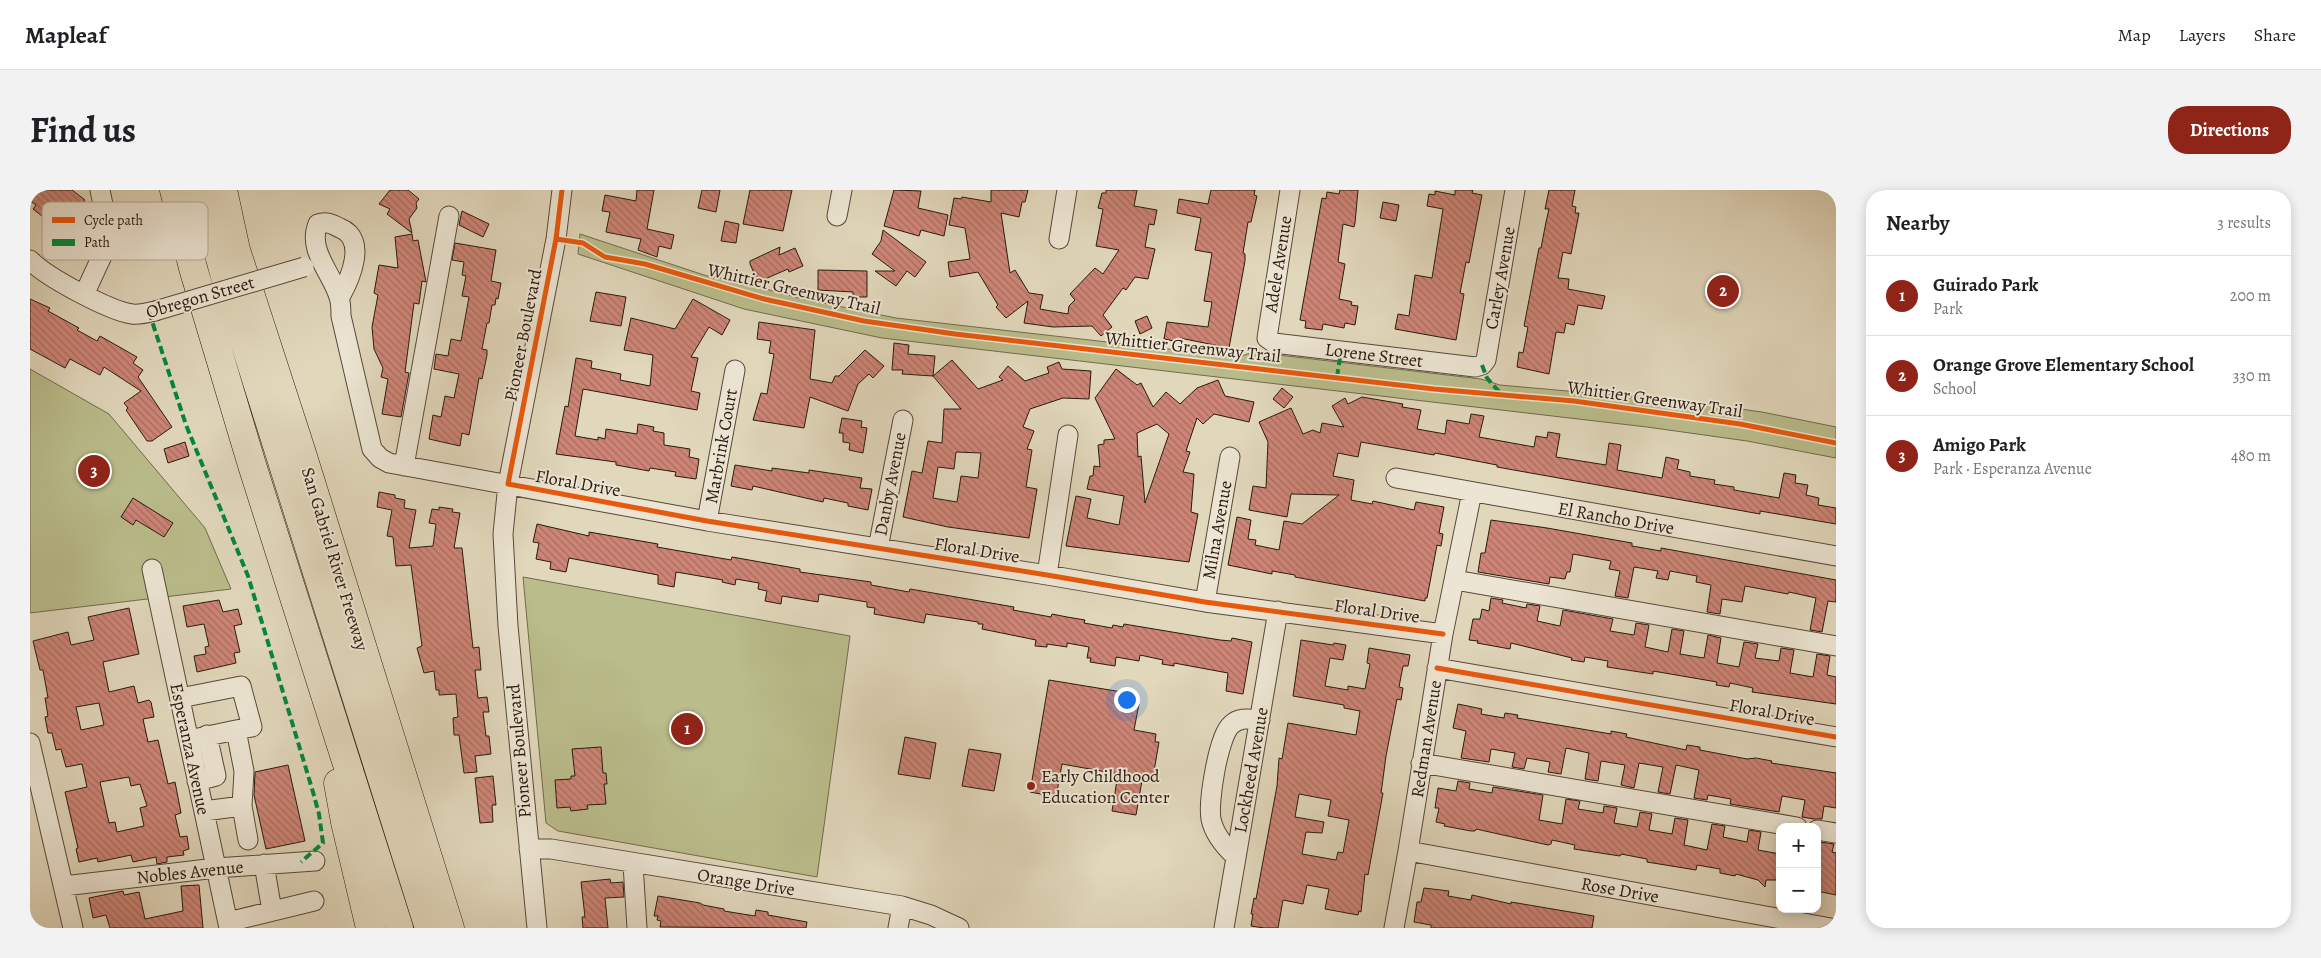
<!DOCTYPE html>
<meta charset="utf-8">
<style>
:root{--surface:#fff;--page:#f2f2f2;--text:#202124;--muted:#757577;--line:#e0e0e0;--accent:#8f2418}
body{margin:0;font-family:Alegreya,serif;background:var(--page);color:var(--text)}
.controls{position:absolute;right:15px;bottom:15px;display:grid;overflow:hidden;border-radius:10px;box-shadow:0 2px 12px #0003}
.controls button{width:45px;height:45px;display:grid;place-items:center;padding:0;border:0;border-bottom:1px solid var(--line);background:var(--surface);color:var(--text);font:25px sans-serif}
.you{position:absolute;left:1096px;top:509px;width:18px;height:18px;margin:-12px;border:4px solid #fff;border-radius:50%;background:#1a73e8;box-shadow:0 0 0 8px #1a73e833}
.badge{display:grid;place-items:center;width:32px;height:32px;border-radius:50%;background:var(--accent);color:#fff;font-size:16px;font-weight:700}
.pin{position:absolute;translate:-50% -50%;border:2px solid #fff;box-shadow:0 1px 5px #0006}
.list{margin:0;padding:0;list-style:none}
h2{display:flex;justify-content:space-between;align-items:center;height:65px;margin:0;padding:0 20px;font-size:21px}
h2 small{font-size:16px;font-weight:400;color:var(--muted)}
.list li{display:grid;grid-template-columns:32px 1fr auto;gap:15px;align-items:center;box-sizing:border-box;height:80px;padding:0 20px;border-top:1px solid var(--line)}
.list b{display:block;font-size:19px;white-space:nowrap}
.list p{margin:0;font-size:16px;white-space:nowrap;color:var(--muted)}
.list em{font-size:16px;font-style:normal;color:var(--muted)}
.map{position:relative;flex:none;width:1806px;height:738px;overflow:hidden;border-radius:20px}
header{display:flex;align-items:center;gap:30px;box-sizing:border-box;height:70px;padding:0 25px;background:var(--surface);border-bottom:1px solid var(--line)}
header strong{font-size:24px}
nav{display:flex;gap:28px;margin-inline-start:auto;font-size:18px}
.intro{display:flex;align-items:center;justify-content:space-between;box-sizing:border-box;height:120px;padding:0 30px}
h1{margin:0;font-size:35px}
.button{padding:12px 22px;border-radius:20px;background:var(--accent);color:#fff;font-size:18px;font-weight:700}
main{display:flex;gap:30px;padding:0 30px}
aside{flex:1;background:var(--surface);border-radius:20px;box-shadow:0 2px 12px #0003}
.map>svg:first-child{display:block}
.green{fill:#babc8b;stroke:#726a4d}
.building{fill:url(#building-back-hatch);stroke:#2a190f;fill-rule:evenodd}
.lines{fill:none;stroke-linecap:round;stroke-linejoin:round}
.minor-casing{stroke:#58483a;stroke-width:21}
.highway-casing{stroke:#2a190f;stroke-width:29}
.minor{stroke:#ece5d3;stroke-width:19}
.highway{stroke:#e1d7bb;stroke-width:28}
.minor-bridge-casing{stroke:#58483a;stroke-width:21;stroke-linecap:butt}
.minor-bridge{stroke:#ece5d3;stroke-width:19}
.quiet{stroke:#00873e;stroke-width:4;stroke-dasharray:8 4;stroke-linecap:butt}
.cycleway-casing{stroke:#ece5d3;stroke-width:8}
.cycleway{stroke:#e8590c;stroke-width:5}
.poi-dot{fill:#8f2418;stroke:#ece5d3;stroke-width:2}
.labels{text-anchor:middle;dominant-baseline:central;stroke-width:4;stroke-linejoin:round;paint-order:stroke}
.street-label{font-size:18px;fill:#2a190f;stroke:#ece5d3}
.poi-label{font-size:18px;fill:#2a190f;stroke:#ece5d3;text-anchor:start}
.key{fill:#ece5d3;stroke:#b2a898;stroke-width:1}
.key-label{font-size:14px;fill:#2a190f}
</style>
<header>
<strong>Mapleaf</strong>
<nav><a>Map</a><a>Layers</a><a>Share</a></nav>
</header>
<div class="intro"><h1>Find us</h1><a class="button">Directions</a></div>
<main>
<div class="map">
<svg width="1806" height="738" viewBox="0 0 1806 738">
<defs>
<pattern id="building-back-hatch" width="6" height="6" patternUnits="userSpaceOnUse" patternTransform="scale(1.25)"><rect width="6" height="6" fill="#ce8577"/><path d="M-1 5l2 2M0 0l6 6M5-1l2 2" fill="none" stroke="#a76c60"/></pattern>
</defs>
<rect width="100%" height="100%" fill="#e1d7bb"/>
<filter id="stains"><feTurbulence type="fractalNoise" baseFrequency=".004" numOctaves="4"/><feColorMatrix values="0 0 0 0 .2 0 0 0 0 .09 0 0 0 0 .02 0 0 0 .5 -.17"/></filter>
<radialGradient id="worn" r=".72"><stop offset=".6" stop-color="#630" stop-opacity="0"/><stop offset="1" stop-color="#630" stop-opacity=".3"/></radialGradient>
<path class="green" d="M550 44 677 86 698 89 769 108 866 128 1209 167 1223 162 1451 189 1470 195 1661 212 1732 222 1806 237V268L1717 251 1617 237 852 148 714 119 548 64Z
M0 179 79 224 175 338 201 399 0 423Z
M493 387 820 446 787 687 528 641 516 633Z"/>
<path class="building" d="M0 0H42L55 10 52 14 56 17 48 27 51 29 34 49 13 33 16 29 3 19 6 15 0 11Z
M360 0H378L389 9 386 13 387 18 379 29 382 43 357 24 360 19 349 14Z
M607 0H624L617 39 644 45 641 59 629 56 627 67 608 60 611 49 576 42 580 22 572 21 575 5 606 11Z
M672 0H690L686 22 668 18Z
M720 0H762L753 41 713 34Z
M864 0 891 1 888 18 918 25 914 46 891 40 889 46 854 36Z
M961 0H998L995 12H992L989 27 971 23 980 83 985 80 999 103 1013 105 1010 119 1038 124 1039 116 1045 110 1040 104 1065 78 1073 84 1089 60 1066 56 1073 19 1068 18 1072 3H1076V0H1107L1104 16 1127 20 1124 35 1119 34 1115 57 1125 59 1118 89 1105 87 1096 100 1093 98 1073 125 1082 137 1071 146 1062 136 1023 137 994 133 998 111 976 128 966 117 968 115 948 82 920 87 918 72 940 69 935 38 919 35 924 8 931 9 932 7 961 12Z
M1181 0H1225L1224 5 1227 6 1221 32H1218L1213 63 1215 64V71L1199 158 1150 148 1149 152 1134 149 1137 132 1178 137 1182 112 1174 111 1182 63 1165 60 1171 28 1147 23 1149 9 1178 14Z
M1310 0H1328L1325 33 1324 37 1313 34 1308 72 1315 74 1309 109 1319 111 1322 112 1321 115 1328 116 1325 135 1315 133 1314 138 1293 134 1292 140 1275 138 1276 131 1270 130 1292 8 1296 9 1297 2 1309 4Z
M1425 0H1443L1442 3 1452 5 1439 73 1436 72 1430 103 1434 104 1426 150 1365 139 1368 124 1379 126 1385 85 1402 88 1413 19 1397 16 1399 4 1405 5V1L1425 5Z
M1519 0H1545L1542 16 1546 17 1545 23H1549L1541 64 1533 62 1528 88 1539 89 1538 99 1575 106 1572 119 1548 115 1544 135 1536 133 1534 143 1526 142 1519 184 1487 177 1489 162 1493 163 1498 137 1494 136 1509 58H1511L1516 32 1519 19H1515Z
M1353 12 1369 15 1366 31 1350 28Z
M432 21 459 34 453 47 429 35Z
M695 31 709 34 706 53 691 51Z
M853 40 896 72 885 87 877 81 866 96 845 81H865L842 64 851 51Z
M382 44 383 51 388 50 396 92 392 91 389 114 384 113 375 182 379 183 371 227 352 224 358 189 351 187 353 178 344 159 342 137 348 105 344 103 349 75 368 78 365 47Z
M425 53 466 60 461 91 471 93 468 109 466 108 465 115H462L459 133H457L452 159 457 160V165L452 189 449 188 439 245 432 243 430 256 399 249 403 225 411 227 415 206 424 208 429 184 404 179 406 164 418 166 421 149 431 151 439 107 432 106 436 86 432 85 434 72 422 70Z
M750 57 749 65 765 58 773 76 759 82 758 79 728 92 720 74V71Z
M788 80 837 81V107H823V102L788 100Z
M566 102 596 107 591 136 560 131Z
M0 109 20 118 18 121 49 138 47 140 67 151 70 146 107 167 103 173 113 180 108 187 142 237 122 251H117L96 220 98 218 94 213 111 201 74 177 70 185 40 169 35 178 0 159Z
M663 109 700 130 692 145 679 137 661 167 668 168 661 201 670 203 667 220 553 199 545 246 568 250V247L575 249 576 239 607 244 608 234 624 237 623 241 634 243V255L660 259 659 267 669 269 666 289 645 286 646 282 620 278 619 281 586 275V272L526 264 535 216 538 217 546 168 562 171 561 178 591 184 590 190 620 196 623 165 594 160 601 128 645 139Z
M1117 126 1122 138 1110 144 1105 131Z
M729 132 785 140 780 189 802 193 805 186H809L835 160 854 176 843 188 839 184 828 194 818 221 780 207 774 238 723 230 731 203 737 204 744 164 739 163 741 151 727 149Z
M864 153 879 155 878 164 905 166 903 186 922 170 948 199 973 190 969 187 978 176 995 191 1019 183 1017 177 1029 172 1032 179 1061 181 1059 209 1033 208 1000 219 993 237 1004 241 997 259 1002 260 996 297 1007 299 999 348 918 337 873 327 882 281 892 283 898 251 912 253 914 219H931L903 186 872 184 873 180H862ZM926 262 951 263 948 288 931 286 927 312 903 308 908 277 924 279Z
M1086 179 1107 195 1111 193 1123 217 1136 202 1150 214 1167 198 1188 190 1195 206 1224 212 1219 232 1184 224 1173 234 1167 228 1156 261 1160 262 1153 282 1164 284 1161 322 1168 324 1159 372 1036 356 1046 306 1061 309 1057 328 1089 335 1094 306 1057 299 1060 286H1063L1064 276 1070 277 1068 255 1074 254V250L1085 249 1065 208ZM1127 234 1139 244 1115 313 1111 266 1108 267 1107 243Z
M1252 198 1263 207 1254 218 1243 209Z
M1332 207 1373 214 1372 217 1391 220 1387 239 1415 244 1417 230 1439 234 1441 224 1454 226 1449 247 1504 257 1506 246 1517 248 1518 242 1530 244 1526 267 1576 275 1579 253 1591 255 1587 280 1632 288 1636 267 1649 270 1647 279 1660 282V286L1685 290 1684 294 1704 297V300L1749 308 1754 283 1766 285 1765 293 1778 295 1776 305 1789 308 1788 315 1806 318V334L1730 321V324L1669 313 1467 277V275L1405 263 1404 265 1331 252 1328 267 1308 263 1303 286 1324 290 1321 310 1342 314 1343 311 1384 320 1386 312 1414 317 1409 343 1413 344 1411 356 1407 355 1397 408H1395V411L1362 405 1265 387V385L1242 381V384L1198 375 1207 327 1221 330 1218 349 1226 350 1225 355 1249 360 1254 331 1272 334 1309 305 1261 304 1257 327 1219 320 1223 296 1236 298 1238 252 1229 232 1261 218 1273 244 1283 240 1290 243 1292 233 1314 237 1302 216 1315 208 1318 214Z
M812 228 832 231 831 237 837 238 833 263 819 260 820 253 813 252V243H809Z
M155 252 159 266 138 273 134 259Z
M705 275 742 281V278L779 283V280L832 288 830 298 842 299 838 320 818 316V313L794 308 793 312 723 296 722 300 701 296Z
M349 302 365 305V308L375 310 374 318 386 320 379 358 403 356 406 334 399 333 402 319 409 320V317L423 319 422 322 430 323 424 358H432L443 458 449 457 451 480H445L448 508 457 507 459 522H453L456 546H459L461 564 445 566 447 582 434 583 429 545H424L423 528 428 527 426 504 409 505V500H406L404 481 394 483 387 458 392 456 381 375 366 376 363 347 357 346 362 320 347 317Z
M103 308 143 333 134 347 106 330 103 335 91 327Z
M1461 330 1517 338 1602 353V356L1631 361V358L1806 390V412L1798 411 1792 442 1780 440 1786 408 1759 402 1758 404 1715 396 1712 412 1692 409 1690 424 1677 422 1681 395 1666 392 1667 386 1640 381 1638 390 1626 388 1628 381 1604 377 1598 408 1585 406 1590 381 1579 379 1581 371 1543 364 1540 382H1537L1535 389 1520 387 1519 394 1448 382 1451 363H1455Z
M507 334 559 346V342L628 354 627 357 701 370 702 367 770 379V382L841 392V395L879 402 880 399 984 417 983 420 1021 427 1022 424 1037 427 1055 430 1054 433 1082 438 1083 435 1093 437 1094 434 1190 450 1201 451 1202 448 1222 452 1213 504 1196 501 1198 483 1144 473V476L1132 474 1133 470 1110 465 1109 471 1086 467 1085 476 1060 472 1061 468H1057L1059 457 1037 453V457L1017 454V457L1005 456 1006 450 952 439 953 434H948V432L896 424 894 433 844 424 845 418 837 417V412L789 404 788 412 752 406 751 414 735 411 737 401 728 399 729 393 706 389 705 395 692 392 693 390 646 382 644 397 628 394V385L539 368 536 382 520 379 521 372 506 369 509 353 503 352Z
M1461 408 1473 410 1472 413 1496 418 1497 414 1510 416 1507 431 1530 436 1533 420 1583 429 1580 441 1604 445 1606 433 1619 435 1615 457 1638 462 1642 439 1654 441 1650 464 1674 468 1678 445 1691 448 1687 473 1709 477 1714 452 1728 454 1725 468 1749 471 1751 458 1764 460 1760 483 1783 487 1787 464 1800 466 1797 485 1806 487V514L1722 502 1723 498 1700 493 1699 497 1686 495 1687 492 1623 481V484L1577 477 1578 471 1555 467 1554 472 1541 470 1542 468 1481 453 1480 459 1447 453 1448 451 1439 450 1443 429H1450L1452 419 1459 421Z
M189 410 193 422 208 419 212 434 204 436 210 462 204 463 206 473 167 482 164 466 176 464 175 457 179 456 174 434 157 437 153 416Z
M99 418 109 464 73 472 79 502 104 496 108 513 119 510 121 512 124 527 113 529 118 552 128 550 138 594 145 592 151 623 145 625 150 647 157 646 159 659 153 661 154 665 137 667V672L127 674 126 667 103 672 101 665 68 672 67 668 49 672 46 659 48 658 35 602 57 597 52 574 36 577 31 559 26 560 22 543H18L15 527 18 526 15 508H18L13 480H10L3 451 38 442 41 455 64 450 58 427ZM69 513 74 535 51 540 46 517ZM99 587 101 596 110 594 117 616 110 618 114 636 87 642 85 632 79 633 70 592Z
M1271 450 1303 455 1304 453 1316 455 1313 470 1300 468 1295 496 1318 500V496L1335 499 1340 474 1337 473 1339 458 1380 465 1378 476H1373L1369 497 1373 498 1371 510 1367 509 1356 566 1352 596 1351 603H1353L1338 685 1335 684 1331 722 1329 721 1328 725 1295 719 1299 699 1277 695 1273 714 1253 710 1248 738H1234L1221 736 1223 724H1221L1224 708 1226 709 1247 596 1249 568 1252 569 1258 533 1326 545 1330 521 1314 518V515L1263 506ZM1269 604 1301 610 1298 626 1319 630 1313 663 1308 662 1306 670 1272 664 1276 642 1292 643 1294 632 1265 627Z
M1019 490 1092 502 1091 511 1109 514 1104 540 1126 544 1125 552H1129L1123 587 1113 585 1106 625 1082 621 1088 584 1032 574 1026 607 1000 602Z
M1428 514 1452 519 1451 524 1474 528 1475 523 1488 525 1487 528 1581 544V541L1597 544 1596 547 1656 560 1657 555 1670 557V560L1717 569 1726 568 1742 571 1741 573 1806 583V618L1794 616 1792 629H1784L1772 627 1775 610 1752 606 1749 622 1700 614 1701 609 1678 605 1677 610 1664 608 1669 580 1646 575 1640 604 1628 602 1633 577 1609 573 1604 598 1591 595 1595 575 1571 571 1568 591 1555 589 1559 563 1536 558 1531 584 1518 582 1520 572 1497 568 1494 579 1482 577 1485 563 1461 559 1459 572 1431 568 1436 541 1423 538Z
M875 547 906 553 900 589 868 584Z
M571 557 573 583H576L577 594H574L576 614 557 615 558 619 541 621 540 617 527 618 525 590 541 589V586H545L542 559Z
M939 559 971 564 964 601 932 596Z
M258 575 275 651 236 659 224 605 225 582Z
M463 586 466 615H462L463 632 450 633 445 588Z
M1428 591 1440 593 1439 599 1462 603 1463 597 1513 605 1509 630 1532 634 1536 609 1550 611 1548 619 1573 623 1574 616 1587 618 1584 633 1607 637 1610 622 1622 624 1619 640 1642 644 1645 628 1658 630 1654 655 1677 660 1682 634 1695 636 1693 647 1717 652 1719 640 1731 642 1728 660 1750 664V690H1736L1735 697 1728 690 1706 684 1705 686 1690 683V679L1667 675 1666 680 1617 672V669L1591 664 1590 666 1544 659 1545 655 1522 650 1521 654 1518 655 1446 639 1445 641H1441L1414 636 1415 634 1406 632 1409 618H1405L1408 598 1426 601Z
M1791 652 1804 654 1802 662 1806 663V705L1787 701V669Z
M580 689 581 693 593 692 594 707 575 708 578 738H553L552 727H555L551 692Z
M169 695 173 738H80L76 725 63 728 59 708 93 701 94 705 109 702 115 729 153 721 151 696Z
M1394 698 1419 701 1418 706 1441 710 1442 705 1481 714V712L1564 726 1562 738H1401V735L1384 732 1387 712H1391Z
M628 706 670 713 673 715 694 719V721L725 726 726 720 738 722V725L777 732 776 738 630 737 631 731 627 730 628 726H624Z"/>
<g class="lines">
<defs>
<path id="minor" d="M1260 0 1237 148 1244 153 1445 177 1452 175 1456 170 1485 0
M807 26 812 0
M1029 49 1037 0
M0 70C16 87 80 121 102 124 109 125 117 123 125 121
M54 105 76 57 77 34 70 0
M310 107C320 89 338 49 310 38 302 34 297 31 288 34 277 60 302 83 309 107 311 113 311 120 311 126L342 259 350 268 359 273 677 331 1017 385 1175 412 1413 444
M374 276 419 26
M1366 288 1806 366
M677 331 705 180
M848 358 873 230
M122 379 199 738
M1017 385 1038 245
M1425 390 1806 456
M1175 412 1200 267
M1407 478 1806 547
M150 508 211 496 222 537 206 540
M159 550 206 540 214 581 212 616 174 621
M0 553 43 738
M1391 573 1767 637
M167 591 186 586 177 545
M212 616 218 650
M1787 640 1806 643
M499 659H521L872 716 901 725 929 738
M1378 661 1801 738
M1206 667C1194 656 1184 644 1181 629 1178 612 1188 547 1201 535 1209 527 1219 529 1230 530
M234 674 242 721
M603 674 607 738
M34 696 186 678 285 671
M198 732 284 711
M507 738 478 436 473 344 478 294 526 49 532 0
M868 738 872 716
M1194 738 1248 421
M1364 738 1378 661 1413 444 1442 302"/>
<path id="highway" d="M144 0 163 78 222 275 369 738
M171 0 204 119 399 738
M193 0 206 60 270 257 420 738
M308 593 315 632 340 738"/>
</defs>
<use href="#minor" class="minor-casing"/>
<use href="#highway" class="highway-casing"/>
<use href="#minor" class="minor"/>
<use href="#highway" class="highway"/>
<defs>
<path id="minor-bridge" d="M125 121 274 77"/>
</defs>
<use href="#minor-bridge" class="minor-bridge-casing"/>
<use href="#minor-bridge" class="minor-bridge"/>
<path class="quiet" d="M119 122 156 235 218 386 283 602 289 624 293 653 271 672
M1452 175 1457 188 1472 205
M1307 187 1311 161"/>
<defs>
<path id="cycleway" d="M532 0 526 49 478 294 677 331 1017 385 1175 412 1413 444
M526 49 553 53 575 67 615 74 734 109 834 131 925 144 1404 199 1544 211 1710 234 1806 253
M1407 478 1806 547"/>
</defs>
<use href="#cycleway" class="cycleway-casing"/>
<use href="#cycleway" class="cycleway"/>
</g>
<circle class="poi-dot" cx="1001" cy="596" r="5"/>
<g class="labels">
<g class="street-label">
<text transform="translate(1248 74) rotate(-81)">Adele Avenue</text>
<text transform="translate(1470 88) rotate(-80)">Carley Avenue</text>
<text transform="translate(764 99) rotate(13)">Whittier Greenway Trail</text>
<text transform="translate(170 107) rotate(-16)">Obregon Street</text>
<text transform="translate(493 145) rotate(-79)">Pioneer Boulevard</text>
<text transform="translate(1163 157) rotate(6)">Whittier Greenway Trail</text>
<text transform="translate(1344 165) rotate(7)">Lorene Street</text>
<text transform="translate(1625 209) rotate(8)">Whittier Greenway Trail</text>
<text transform="translate(691 256) rotate(-80)">Marbrink Court</text>
<text transform="translate(548 293) rotate(10)">Floral Drive</text>
<text transform="translate(860 294) rotate(-79)">Danby Avenue</text>
<text transform="translate(1586 328) rotate(10)">El Rancho Drive</text>
<text transform="translate(1187 340) rotate(-80)">Milna Avenue</text>
<text transform="translate(947 360) rotate(9)">Floral Drive</text>
<text transform="translate(305 369) rotate(73)">San Gabriel River Freeway</text>
<text transform="translate(1347 421) rotate(8)">Floral Drive</text>
<text transform="translate(1742 522) rotate(10)">Floral Drive</text>
<text transform="translate(1396 549) rotate(-81)">Redman Avenue</text>
<text transform="translate(160 559) rotate(78)">Esperanza Avenue</text>
<text transform="translate(489 561) rotate(-95)">Pioneer Boulevard</text>
<text transform="translate(1221 580) rotate(-80)">Lockheed Avenue</text>
<text transform="translate(160 682) rotate(-6)">Nobles Avenue</text>
<text transform="translate(716 692) rotate(9)">Orange Drive</text>
<text transform="translate(1590 700) rotate(10)">Rose Drive</text>
</g>
<g class="poi-label">
<text x="1011" y="586">Early Childhood<tspan x="1011" dy="21">Education Center</tspan></text>
</g>
</g>
<rect x="12" y="12" width="166" height="58" rx="8" class="key"/>
<rect x="22" y="27" width="23" height="6" fill="#e8590c"/>
<rect x="22" y="49" width="23" height="7" fill="#00873e"/>
<g class="key-label">
<text x="54" y="35">Cycle path</text>
<text x="54" y="57">Path</text>
</g>
<rect width="100%" height="100%" filter="url(#stains)"/>
<rect width="100%" height="100%" fill="url(#worn)"/>
</svg>
<div class="controls">
<button>+</button>
<button>−</button>
</div>
<div class="you"></div>
<div class="pin badge" style="left:657px;top:539px">1</div>
<div class="pin badge" style="left:1693px;top:101px">2</div>
<div class="pin badge" style="left:64px;top:281px">3</div>
</div>
<aside>
<h2>Nearby<small>3 results</small></h2>
<ul class="list">
<li><span class="badge">1</span><div><b>Guirado Park</b><p>Park</p></div><em>200 m</em></li>
<li><span class="badge">2</span><div><b>Orange Grove Elementary School</b><p>School</p></div><em>330 m</em></li>
<li><span class="badge">3</span><div><b>Amigo Park</b><p>Park · Esperanza Avenue</p></div><em>480 m</em></li>
</ul>
</aside>
</main>
